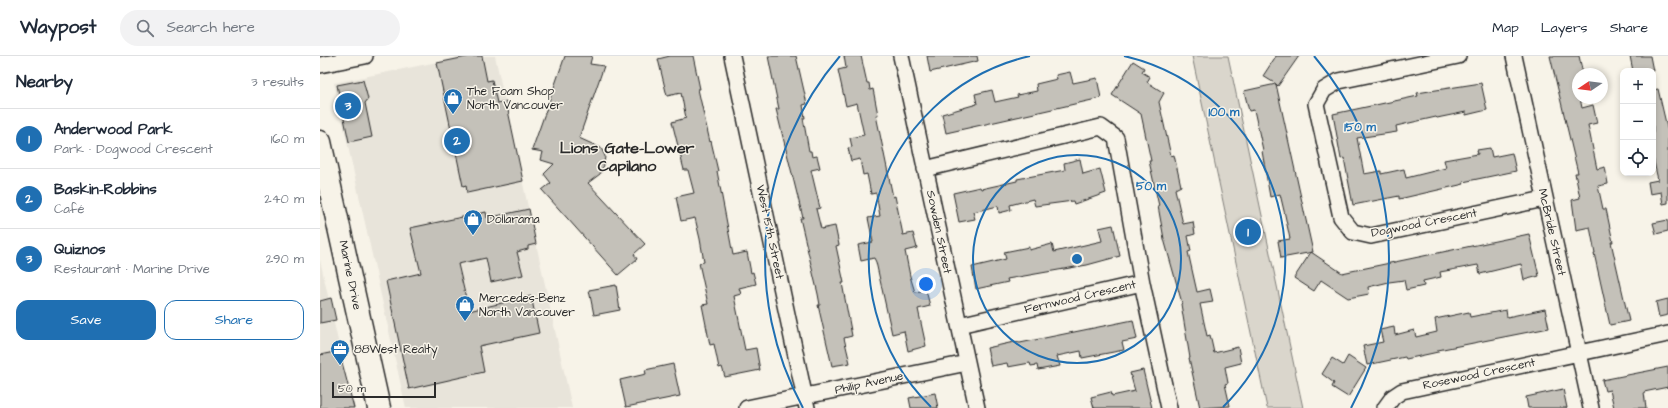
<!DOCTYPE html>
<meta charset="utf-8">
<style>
:root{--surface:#fff;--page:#f2f2f3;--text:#1f2937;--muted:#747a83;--line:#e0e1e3;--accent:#1f6fb2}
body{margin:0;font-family:"Architects Daughter",sans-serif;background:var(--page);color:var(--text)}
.controls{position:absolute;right:12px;top:12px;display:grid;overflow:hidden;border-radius:8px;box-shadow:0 2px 6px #0003}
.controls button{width:36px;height:36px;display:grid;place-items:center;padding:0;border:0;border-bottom:1px solid var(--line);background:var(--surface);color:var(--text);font:20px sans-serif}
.compass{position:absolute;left:1252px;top:12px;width:36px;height:36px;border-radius:50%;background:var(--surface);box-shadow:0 2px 6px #0003;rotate:257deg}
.scale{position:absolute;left:12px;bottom:10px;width:104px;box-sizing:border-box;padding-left:4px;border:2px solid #2b2b2b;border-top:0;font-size:11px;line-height:14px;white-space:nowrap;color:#2b2b2b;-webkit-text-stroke:3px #f7f3e8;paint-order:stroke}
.you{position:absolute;left:606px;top:228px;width:14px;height:14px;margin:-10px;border:3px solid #fff;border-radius:50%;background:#1a73e8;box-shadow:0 0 0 6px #1a73e833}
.badge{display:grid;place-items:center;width:26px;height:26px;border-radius:50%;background:var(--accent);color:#fff;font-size:13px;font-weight:700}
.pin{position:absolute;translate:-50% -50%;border:2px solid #fff;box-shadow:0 1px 4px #0006}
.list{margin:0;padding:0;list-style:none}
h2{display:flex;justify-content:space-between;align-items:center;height:52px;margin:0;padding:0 16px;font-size:17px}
h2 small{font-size:13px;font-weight:400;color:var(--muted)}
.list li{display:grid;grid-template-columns:26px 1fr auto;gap:12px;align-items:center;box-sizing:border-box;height:60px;padding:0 16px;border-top:1px solid var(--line)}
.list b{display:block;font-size:15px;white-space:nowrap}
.list p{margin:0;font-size:13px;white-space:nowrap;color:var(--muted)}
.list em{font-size:13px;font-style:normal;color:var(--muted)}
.actions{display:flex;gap:8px;padding:12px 16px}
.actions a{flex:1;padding:9px 0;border:1px solid var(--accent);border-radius:12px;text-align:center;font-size:14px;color:var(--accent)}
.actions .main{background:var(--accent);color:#fff}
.icon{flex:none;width:22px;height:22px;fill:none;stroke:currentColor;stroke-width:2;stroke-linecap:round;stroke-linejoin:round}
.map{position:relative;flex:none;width:1348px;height:352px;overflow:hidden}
header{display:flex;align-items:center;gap:24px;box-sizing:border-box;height:56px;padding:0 20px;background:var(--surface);border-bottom:1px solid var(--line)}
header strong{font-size:19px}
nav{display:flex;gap:22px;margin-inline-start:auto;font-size:14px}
.search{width:280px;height:36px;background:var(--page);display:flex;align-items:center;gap:10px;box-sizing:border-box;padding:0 14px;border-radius:22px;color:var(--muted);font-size:15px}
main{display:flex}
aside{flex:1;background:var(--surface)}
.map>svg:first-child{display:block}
.built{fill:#e8e4da}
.green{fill:#dad6cc;stroke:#82807c}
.building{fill:#c4c1b9;stroke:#2b2b2b}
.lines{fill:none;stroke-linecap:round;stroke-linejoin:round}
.minor-casing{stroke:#2b2b2b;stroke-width:18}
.secondary-casing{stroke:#2b2b2b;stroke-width:25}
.minor{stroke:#f7f3e8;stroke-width:15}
.secondary{stroke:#f7f3e8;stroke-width:22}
.ring{fill:none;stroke:#1f6fb2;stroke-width:2}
.labels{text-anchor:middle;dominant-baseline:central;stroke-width:3;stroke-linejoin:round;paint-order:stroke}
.poi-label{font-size:12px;fill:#2b2b2b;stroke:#f7f3e8;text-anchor:start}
.street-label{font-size:12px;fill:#2b2b2b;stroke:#f7f3e8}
.district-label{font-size:16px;font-weight:bold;fill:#2b2b2b;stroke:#f7f3e8}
.centre{fill:#1f6fb2;stroke:#f7f3e8;stroke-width:2}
.ring-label{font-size:12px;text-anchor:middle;font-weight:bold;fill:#1f6fb2;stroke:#f7f3e8;stroke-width:3;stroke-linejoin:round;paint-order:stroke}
</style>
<header>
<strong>Waypost</strong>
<div class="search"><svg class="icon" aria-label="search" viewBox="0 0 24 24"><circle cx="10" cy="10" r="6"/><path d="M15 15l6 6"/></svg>Search here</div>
<nav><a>Map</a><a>Layers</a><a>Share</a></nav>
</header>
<main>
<aside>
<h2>Nearby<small>3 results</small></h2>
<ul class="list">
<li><span class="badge">1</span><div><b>Anderwood Park</b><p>Park · Dogwood Crescent</p></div><em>160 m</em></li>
<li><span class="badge">2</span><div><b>Baskin-Robbins</b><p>Café</p></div><em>240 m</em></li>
<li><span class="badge">3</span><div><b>Quiznos</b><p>Restaurant · Marine Drive</p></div><em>290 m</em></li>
</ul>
<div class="actions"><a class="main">Save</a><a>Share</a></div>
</aside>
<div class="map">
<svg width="1348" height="352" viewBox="0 0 1348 352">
<rect width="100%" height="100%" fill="#f7f3e8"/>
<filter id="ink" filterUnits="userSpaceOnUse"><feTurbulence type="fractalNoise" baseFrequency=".025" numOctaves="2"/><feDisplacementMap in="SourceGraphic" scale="8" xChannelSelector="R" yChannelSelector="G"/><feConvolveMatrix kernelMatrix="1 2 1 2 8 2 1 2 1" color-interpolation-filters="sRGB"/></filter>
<g filter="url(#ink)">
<path class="built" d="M147 0H175L252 352H86L14 27Z
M0 204 33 352H0Z"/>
<path class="green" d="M872 0H908L983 352H947Z"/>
<path class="building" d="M151 0H162L167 25 172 24 177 47 186 45 203 125 147 137 146 129 143 130 117 7Z
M245 0H272L270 8 284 10 259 82 281 92 285 100 284 109 280 118 268 127 325 188 314 198 317 203 298 219 222 134 231 127 224 118 234 108 221 104 223 96 212 94Z
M350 0H373L380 33H378L390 86 391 85 398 115H397L413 199 427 196 431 217 433 216 436 228 419 232 421 238 414 240 425 294 436 292 440 314 405 321 402 311 399 312 394 288 390 289 382 249 388 248 379 207 384 206 380 183 375 162 361 165 356 141 374 137 368 114H364L352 66 366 62 361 37 347 40 338 3Z
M448 0H476L487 48 483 49 485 62H483L489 95H491L492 101 497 100 500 112 491 114 500 152 496 153 501 173 515 170 519 189 516 190 524 227H522L532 280 524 282 530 307 512 310 498 249H500L498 238 480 162H483L456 53H459Z
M524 0H541L547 27H549L550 34 553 33 558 59H556L573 141 575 140 583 179 593 177 597 192 585 195 590 220 595 236 606 234 610 250 598 253 606 290 588 295 584 275 572 278 556 206 554 202 541 205 538 189 553 186 548 162 560 160 556 137 551 138 547 118 543 119 540 103 531 105 528 92 532 91 530 82 544 79 537 47 526 50 518 14 526 12Z
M607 0H657L658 5 610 16Z
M956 0H979L958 30 956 28 993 196 961 202 958 185 970 183 965 159 960 138 950 141 942 95 943 94 934 54 929 55 924 35 956 28 943 20Z
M1230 0H1259L1263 18H1258V42H1260L1262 52 1273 49 1277 67 1268 69 1277 113 1285 111 1288 128 1278 130 1283 153H1286L1293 186H1291L1309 265 1290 269 1274 197H1275L1270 171 1256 174 1252 144 1260 142 1255 117H1258Z
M1310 0H1330L1333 15H1313Z
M813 5 824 12 822 16 830 21 827 26 844 37 839 46 851 100 854 99 861 130 855 133 863 168 873 166 875 178 868 180 871 195 868 196 877 236 890 233 893 246 880 248 887 280 890 279 894 297 918 291 921 307 905 311 908 327 905 328 910 350 880 352 869 302H870L861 248 862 247 844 183 838 150H839L829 105H831L821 58 792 39Z
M750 16 753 27 777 22 781 42 626 77 622 58 657 48 655 38 672 34 675 46 698 41 697 39 717 35 716 28 737 23 736 19Z
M43 24 48 43 45 47 52 81 29 86 17 29Z
M1161 27 1167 54 1146 59V56L1117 62 1116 61 1076 70 1077 76 1037 82 1044 118 1061 115V118L1084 113 1086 122 1126 112 1124 104 1158 98 1157 94 1170 92 1172 101 1192 97 1196 115 1143 126 1144 128 1079 143V140L1033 149 1024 102 1021 103 1013 58 1098 40 1097 37Z
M1338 33 1348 76V147L1343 148 1341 136 1330 138 1328 126 1338 124 1333 101V34Z
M760 103 763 118 780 113 786 137 754 148 753 145 715 150 713 143 690 149 691 154 679 157 678 150 653 156 655 163 639 166 633 137 660 131 661 133 697 125V123L745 114 744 107Z
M209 153 216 188 208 190V193L197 196 203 219 171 226 166 202 138 208 149 255 211 240 219 277 159 290 164 316 89 333 66 225 101 217 90 172 166 156 167 162Z
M1348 164V175L1336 178 1333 167Z
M793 169 800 200 767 209 687 223 688 226 656 233 652 211 686 203 684 196 709 191V194L732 188 734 196 782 185 779 172Z
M1209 178 1219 220 1204 224 1201 208 1160 218 1158 209 1120 216 1121 221 1103 225 1104 230 1086 234 1084 224 1069 226 1048 231 1049 238 1028 242 1001 224 994 235 974 222 991 196 1022 217Z
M296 229 300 254 274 259 269 234Z
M11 242 16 264 0 267V245Z
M1348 243V259L1339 261 1336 246Z
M1225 253 1229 272 1118 294V296L1086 303 1085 301 1047 309 1043 290 1063 286 1060 274 1074 271 1075 279 1094 274 1096 281 1117 276 1115 263 1149 256 1150 261 1186 254 1187 261Z
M813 264 817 283 802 286 804 294 762 302 761 295 737 300 740 310 718 314 717 309 711 310 710 307 688 311 687 307 671 310 667 292 694 286 700 287Z
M19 295 34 352H0V299Z
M1028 300 1046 312 1028 341 1012 331 1014 327 1002 318 1012 302 1023 309Z
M353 308 360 340 306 351 300 324 326 318 325 314Z
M1348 311V331L1324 336 1326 352H1294L1290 334 1285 335 1282 324Z
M823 314 832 352H774L771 341 791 336 792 340 815 335 810 317Z
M1243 333 1247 352H1208L1206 341Z
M615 337 618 352H591L589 342Z"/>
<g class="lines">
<defs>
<path id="minor" d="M412 0 487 352
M581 0 657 352
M1138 0 1019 25 1004 34 996 48 1021 161 1033 176 1051 180 1224 143
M1194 0 1271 352
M0 9 45 0
M605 113 781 71 796 82 822 227 639 269
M822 227 849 352
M427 352 647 307
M1065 352 1073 341 1082 335 1348 278"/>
<path id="secondary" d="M0 86 59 352"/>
</defs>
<use href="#minor" class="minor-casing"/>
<use href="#secondary" class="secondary-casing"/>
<use href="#minor" class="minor"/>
<use href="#secondary" class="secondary"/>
</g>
</g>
<g class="ring">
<circle cx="757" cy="203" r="104"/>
<path d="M611 351A208 208 0 0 1 710 0M804 0A208 208 0 0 1 903 351"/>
<path d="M483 352A312 312 0 0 1 520 0M994 0A312 312 0 0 1 1031 352"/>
</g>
<defs>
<symbol id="shop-pin" viewBox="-11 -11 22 30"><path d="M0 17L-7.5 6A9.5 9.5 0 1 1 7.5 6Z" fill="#1f6fb2" stroke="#f7f3e8"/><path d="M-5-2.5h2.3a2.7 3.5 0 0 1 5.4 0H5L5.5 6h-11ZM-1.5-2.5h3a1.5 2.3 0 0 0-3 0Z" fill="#fff"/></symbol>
<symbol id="office-pin" viewBox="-11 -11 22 30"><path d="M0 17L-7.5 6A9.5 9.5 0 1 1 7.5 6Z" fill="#1f6fb2" stroke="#f7f3e8"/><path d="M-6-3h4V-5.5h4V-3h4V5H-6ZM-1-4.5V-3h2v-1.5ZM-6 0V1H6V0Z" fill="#fff"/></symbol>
</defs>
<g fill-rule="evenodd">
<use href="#shop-pin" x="122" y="31" width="22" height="30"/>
<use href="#shop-pin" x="142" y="152" width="22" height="30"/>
<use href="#shop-pin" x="134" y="238" width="22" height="30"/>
<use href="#office-pin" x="9" y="282" width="22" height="30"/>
</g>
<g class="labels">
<g class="poi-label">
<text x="147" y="35">The Foam Shop<tspan x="147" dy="14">North Vancouver</tspan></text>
<text x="167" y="163">Dollarama</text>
<text x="159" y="242">Mercedes-Benz<tspan x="159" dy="14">North Vancouver</tspan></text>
<text x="34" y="293">88West Realty</text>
</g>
<g class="street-label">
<text transform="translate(1104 167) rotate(-11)">Dogwood Crescent</text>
<text transform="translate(450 176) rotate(78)">West 15th Street</text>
<text transform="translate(619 176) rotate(78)">Sowden Street</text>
<text transform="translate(1232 176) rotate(77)">McBride Street</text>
<text transform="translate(30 219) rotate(78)">Marine Drive</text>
<text transform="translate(760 241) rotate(-13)">Fernwood Crescent</text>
<text transform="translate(1159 318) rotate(-12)">Rosewood Crescent</text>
<text transform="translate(549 327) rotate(-12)">Philip Avenue</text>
</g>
<g class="district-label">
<text x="307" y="92">Lions Gate-Lower<tspan x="307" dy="18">Capilano</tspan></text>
</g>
</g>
<circle cx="757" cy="203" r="6" class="centre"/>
<g class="ring-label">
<text x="904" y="60">100 m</text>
<text x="1040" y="75">150 m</text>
<text x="831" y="134">50 m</text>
</g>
</svg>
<div class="controls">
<button>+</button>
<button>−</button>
<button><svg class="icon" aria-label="locate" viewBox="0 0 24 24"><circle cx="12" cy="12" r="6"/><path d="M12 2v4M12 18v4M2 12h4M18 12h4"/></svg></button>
</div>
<svg class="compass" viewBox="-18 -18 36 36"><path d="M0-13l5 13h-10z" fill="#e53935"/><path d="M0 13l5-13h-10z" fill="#747a83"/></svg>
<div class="scale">50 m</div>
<div class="you"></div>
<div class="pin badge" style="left:928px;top:176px">1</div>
<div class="pin badge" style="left:137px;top:85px">2</div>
<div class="pin badge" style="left:28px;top:50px">3</div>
</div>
</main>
